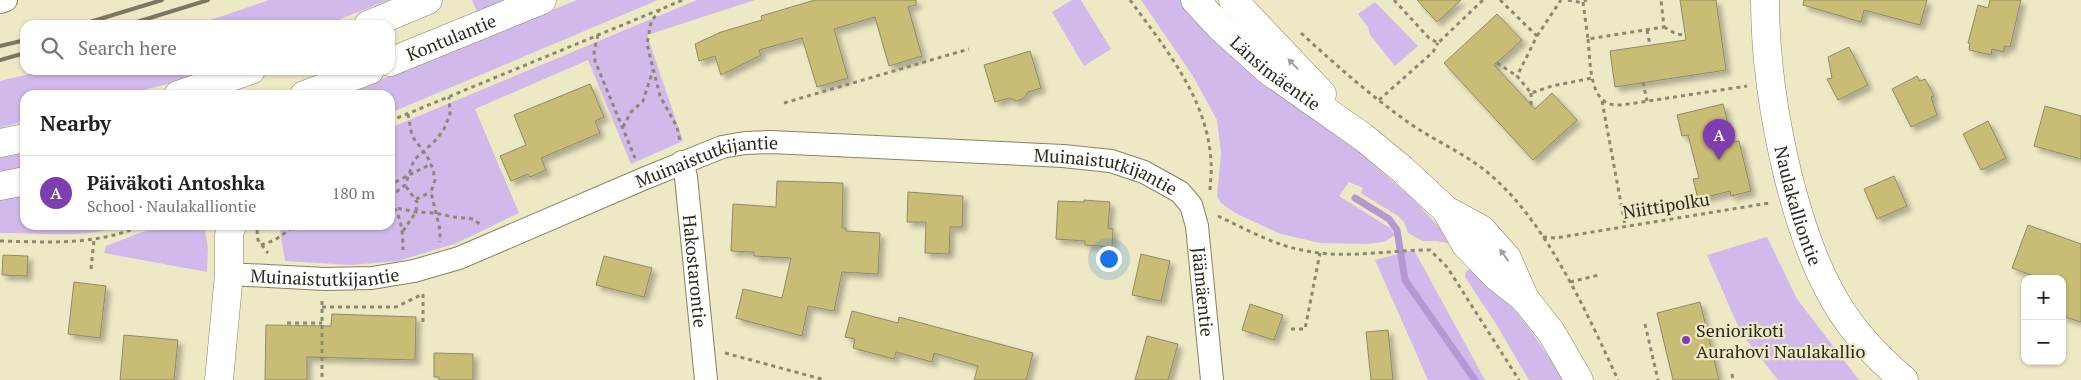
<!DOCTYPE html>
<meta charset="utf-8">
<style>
:root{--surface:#fff;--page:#f6f6f6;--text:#202124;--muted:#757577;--line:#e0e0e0;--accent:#7e3db1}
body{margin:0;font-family:"PT Serif",serif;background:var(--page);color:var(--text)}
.controls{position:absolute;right:15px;bottom:15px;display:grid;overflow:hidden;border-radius:10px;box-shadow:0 1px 4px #0004}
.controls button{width:45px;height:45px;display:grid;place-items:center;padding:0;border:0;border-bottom:1px solid var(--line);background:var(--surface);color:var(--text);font:25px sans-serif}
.you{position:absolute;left:1108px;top:258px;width:18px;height:18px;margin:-12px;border:4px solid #fff;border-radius:50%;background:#1a73e8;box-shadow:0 0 0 8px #1a73e833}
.badge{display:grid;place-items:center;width:32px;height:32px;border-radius:50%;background:var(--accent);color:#fff;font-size:16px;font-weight:700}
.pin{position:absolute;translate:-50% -41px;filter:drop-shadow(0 1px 2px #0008)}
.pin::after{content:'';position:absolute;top:26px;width:18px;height:15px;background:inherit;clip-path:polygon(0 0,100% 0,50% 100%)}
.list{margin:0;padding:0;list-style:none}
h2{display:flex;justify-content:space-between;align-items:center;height:65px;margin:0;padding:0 20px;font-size:21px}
h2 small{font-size:16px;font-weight:400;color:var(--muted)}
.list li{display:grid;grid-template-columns:32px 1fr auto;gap:15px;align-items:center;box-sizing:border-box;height:75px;padding:0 20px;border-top:1px solid var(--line)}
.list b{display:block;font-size:19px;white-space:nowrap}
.list p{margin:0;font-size:16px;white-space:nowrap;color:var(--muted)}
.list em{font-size:16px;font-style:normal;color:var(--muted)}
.icon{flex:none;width:28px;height:28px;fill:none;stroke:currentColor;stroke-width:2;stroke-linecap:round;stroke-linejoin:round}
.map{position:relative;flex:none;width:2081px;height:380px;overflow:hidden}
.search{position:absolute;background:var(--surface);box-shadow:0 1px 4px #0004;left:20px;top:20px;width:375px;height:55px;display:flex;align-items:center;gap:12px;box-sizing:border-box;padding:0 18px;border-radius:15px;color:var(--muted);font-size:19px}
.panel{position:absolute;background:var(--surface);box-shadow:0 1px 4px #0004;left:20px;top:90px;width:375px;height:140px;border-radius:15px}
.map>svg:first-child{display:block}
.green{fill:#d1b9ec}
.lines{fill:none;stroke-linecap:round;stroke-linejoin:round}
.stream{stroke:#b597d4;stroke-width:7}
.building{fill:#c9bd76;stroke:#8f8a69;filter:url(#shadow)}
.minor-casing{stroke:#878261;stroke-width:24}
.tertiary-casing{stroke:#878261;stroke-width:29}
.secondary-casing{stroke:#878261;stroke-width:29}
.primary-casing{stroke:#878261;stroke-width:29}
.path{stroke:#8d8971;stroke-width:3;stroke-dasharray:4 4;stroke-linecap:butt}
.minor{stroke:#fff;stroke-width:22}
.tertiary{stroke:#fff;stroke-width:28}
.secondary{stroke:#fff;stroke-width:28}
.primary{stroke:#fff;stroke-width:28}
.rail{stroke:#7b7761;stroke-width:4}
.oneway{fill:#a09f99}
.poi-dot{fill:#7e3db1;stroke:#eee9c5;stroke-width:2}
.labels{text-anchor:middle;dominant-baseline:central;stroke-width:4.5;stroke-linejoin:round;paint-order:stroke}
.street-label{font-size:18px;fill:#2c291c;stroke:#eee9c5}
.poi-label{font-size:18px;fill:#2c291c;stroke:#eee9c5;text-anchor:start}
</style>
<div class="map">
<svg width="2081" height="380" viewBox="0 0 2081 380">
<defs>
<filter id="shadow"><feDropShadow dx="4.5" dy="4.5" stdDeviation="2.5" flood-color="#0004"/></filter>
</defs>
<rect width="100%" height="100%" fill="#eee9c5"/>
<path class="green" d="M269 0H389L325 25H196Z
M472 0H506L477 12Z
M577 0H658L390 113V95H343Z
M697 0H755L647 35 683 141 631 164 588 60 475 109 519 213 457 243 398 261 351 265 285 261 279 225H390V128Z
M1072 0H1081L1111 49 1084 66 1052 12Z
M1141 0H1185L1280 91 1360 153 1412 198 1456 245 1437 241H1423L1408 233 1404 222 1398 216 1361 193 1363 188 1349 182 1339 196 1390 228 1395 235 1384 242 1367 244 1320 243 1281 234 1235 213 1221 203 1217 196 1221 153 1217 120 1193 76Z
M1375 2 1418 46 1395 66 1370 35 1368 27 1358 14Z
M46 70H208L182 80 126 95H25V121L0 128V81Z
M25 153V169L0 174V158Z
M25 194V225H124C83 240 43 232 0 233V200Z
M161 225H204L208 248 207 272 104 253 106 246Z
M1767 237 1797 299 1859 380H1778L1741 333 1707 255Z
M1414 250 1485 380H1428L1375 260Z
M1474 267C1510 299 1538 339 1563 380H1529L1496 324 1465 277 1466 271Z"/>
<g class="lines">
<path class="stream" d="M1355 198 1389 219 1397 230 1405 280 1475 380"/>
</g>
<path class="building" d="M815 0H916V5L908 7 922 56 889 66 875 17 834 29 848 78 817 87 802 38 759 50 761 55 721 75 715 56 699 61 695 44 721 32 762 20 761 16Z
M1417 0H1461L1437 22Z
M1680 0H1716L1726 70 1615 87 1610 51 1686 40Z
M1804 0H1927L1920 25 1864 10 1861 22 1803 5Z
M1990 0H2021L2010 47 2005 46 2003 52 1992 49 1991 55 1969 50 1970 44 1968 43 1978 5 1988 8Z
M1497 14 1522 40 1494 65 1535 109 1552 93 1577 120 1533 160 1444 63Z
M1849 47 1868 85 1838 100 1827 79 1832 78 1828 57Z
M1030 51 1041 88 1028 92 1024 98 1017 101 1009 98 995 102 984 65Z
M1917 76 1920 81 1925 79 1934 96 1931 97 1937 115 1911 127 1892 89Z
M590 84 604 117 595 121 600 133 541 158 546 170 530 177 528 174 511 181 500 156 526 145 514 115Z
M1723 104 1733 142 1739 141 1751 191 1731 196 1730 191 1698 199 1693 179 1699 178 1688 135 1682 136 1677 115Z
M2045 106 2081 116V159L2034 146Z
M1988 121 2006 158 1981 170 1963 134Z
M1894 176 1907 206 1877 219 1864 189Z
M777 181 843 183 842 228H846V231L880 233 878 274 842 272 834 311 808 306 802 336 736 318 743 289 782 298 791 258 754 256V252L731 251 733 204 776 207Z
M908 192 963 196 962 227H950L949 254 925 253 926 222H907Z
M1084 200 1110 202 1108 228 1113 229 1112 247 1085 245V241L1056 239 1058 201 1084 202Z
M2028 225 2081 244V322L2062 316V279H2042L2012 268Z
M1141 254 1170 261 1161 301 1132 295Z
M3 255 28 256 27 276 2 275Z
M604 256 652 268 644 297 596 285Z
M74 282 106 286 100 338 68 334Z
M1700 302 1719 380H1673L1657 313Z
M1250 304 1283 315 1274 340 1242 330Z
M852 311 898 323 899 317 1033 353 1026 380H974L978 366 934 353 932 362 896 352 894 359 853 348 855 339 845 337Z
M332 314 416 317 415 360 307 357V380H265L266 325 331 326Z
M1388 330 1393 380H1371L1366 332Z
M124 335 178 340 174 380H120Z
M1147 336 1178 344 1168 380H1135Z
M434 353 473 354V380H439V377H434Z"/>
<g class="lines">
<defs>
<g id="minor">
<path d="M0 2 6 0"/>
<path id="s1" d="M682 162 686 177 706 380"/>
<path id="s2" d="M229 274 325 279 372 278 414 271 459 258 643 179 722 147 745 143 771 142 1063 156 1111 161 1144 172 1180 192 1191 205 1197 226 1212 380"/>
</g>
<g id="tertiary">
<path id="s3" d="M1765 0C1765 60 1774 118 1788 176 1798 215 1810 255 1829 290 1847 325 1874 355 1904 380"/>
<path d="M219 380 229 274V235L232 225"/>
</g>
<g id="secondary">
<path id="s4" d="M1195 0 1221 28 1269 71 1363 137 1402 169 1446 210 1481 229 1507 258 1525 299"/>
<path d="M1233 0 1322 94"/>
<path d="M1446 210 1466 245 1496 276 1525 299 1551 332 1579 380"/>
</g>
<g id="primary">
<path d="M368 25 428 0"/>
<path id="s5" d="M390 62 542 0"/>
<path d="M178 95 251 70"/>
<path d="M304 95 370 70"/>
<path d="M0 143 25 138"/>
<path d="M0 186 25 181"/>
</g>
</defs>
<use href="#minor" class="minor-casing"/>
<use href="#tertiary" class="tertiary-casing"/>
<use href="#secondary" class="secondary-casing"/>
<use href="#primary" class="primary-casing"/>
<path class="path" d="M1130 0C1165 48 1208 99 1211 162 1212 172 1210 182 1210 192
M1394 0 1429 38 1438 43 1483 0
M1500 0 1537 36 1517 76 1531 93 1552 86 1592 78
M1568 0 1578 2 1587 0
M1583 2 1588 39 1664 27 1661 0
M660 9 651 22 647 44 660 96 677 127 680 141
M1664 27 1676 34 1685 35
M1647 30 1650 45
M1301 33C1337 66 1372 97 1412 125 1439 143 1470 156 1494 178 1548 226 1588 315 1618 380
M598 35 594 52 595 61 635 158
M1537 36 1561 0
M1588 39C1590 55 1589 89 1603 100 1608 105 1615 105 1622 105L1747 86
M1497 63 1517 76
M1643 82 1647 101
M1531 93V105
M1379 100 1433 52 1438 43
M1602 101 1625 225
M784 103 969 49
M408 114 412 136 427 156 433 169 435 180 431 192 440 230V242
M390 121 683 0
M623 127 631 112 643 101 653 70
M390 188 397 181 431 164
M390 197 405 185 414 160 437 139 444 129 450 114 449 97
M416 199 431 192
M390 207 416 212 435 213 453 217 465 218 473 219 481 225
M394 208C402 219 403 237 403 250
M1218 216C1246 229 1275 246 1307 251 1347 259 1389 250 1430 250L1447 267 1519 380
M304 225 317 228 322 225
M257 230 258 240 268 253
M403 231 416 212 417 202 405 185
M1543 237 1556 238 1769 203
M0 241C52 242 94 246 144 225
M261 245 275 240 296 225
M91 269 94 240
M1570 282 1599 275
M322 301V380
M322 307H396L423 294
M423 322V292
M287 323H322
M1645 324 1658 380
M1291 329H1305L1320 253
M725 353 825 380
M1732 374 1733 380"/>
<use href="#minor" class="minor"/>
<use href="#tertiary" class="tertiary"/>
<use href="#secondary" class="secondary"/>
<use href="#primary" class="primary"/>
<path class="rail" d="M80 25 162 0
M127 25 208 0
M0 46 25 40
M0 60 25 53"/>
</g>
<defs><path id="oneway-solid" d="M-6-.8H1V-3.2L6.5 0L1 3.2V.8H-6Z" transform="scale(1.25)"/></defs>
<g class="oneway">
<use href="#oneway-solid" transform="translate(1293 64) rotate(-134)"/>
<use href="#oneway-solid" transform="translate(1504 255) rotate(-126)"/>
</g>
<circle class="poi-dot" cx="1686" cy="340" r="5"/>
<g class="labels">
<g class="street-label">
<text stroke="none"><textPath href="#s5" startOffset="66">Kontulantie</textPath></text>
<text stroke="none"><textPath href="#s4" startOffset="109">Länsimäentie</textPath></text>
<text stroke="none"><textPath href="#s2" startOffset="500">Muinaistutkijantie</textPath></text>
<text stroke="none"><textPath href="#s2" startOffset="905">Muinaistutkijantie</textPath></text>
<text stroke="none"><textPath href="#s3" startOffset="209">Naulakalliontie</textPath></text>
<text transform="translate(1666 205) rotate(-9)">Niittipolku</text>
<text stroke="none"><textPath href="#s1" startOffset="110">Hakostarontie</textPath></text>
<text stroke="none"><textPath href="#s2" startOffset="96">Muinaistutkijantie</textPath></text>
<text stroke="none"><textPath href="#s2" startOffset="1089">Jäämäentie</textPath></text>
</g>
<g class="poi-label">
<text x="1696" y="330">Seniorikoti<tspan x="1696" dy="21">Aurahovi Naulakallio</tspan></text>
</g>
</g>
</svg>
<div class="controls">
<button>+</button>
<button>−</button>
</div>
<div class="you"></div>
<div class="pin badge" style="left:1719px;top:160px">A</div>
<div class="search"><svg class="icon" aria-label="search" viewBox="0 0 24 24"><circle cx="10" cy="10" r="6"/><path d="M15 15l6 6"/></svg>Search here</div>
<section class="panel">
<h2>Nearby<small></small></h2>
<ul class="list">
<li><span class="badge">A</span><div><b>Päiväkoti Antoshka</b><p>School · Naulakalliontie</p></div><em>180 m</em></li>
</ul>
</section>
</div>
